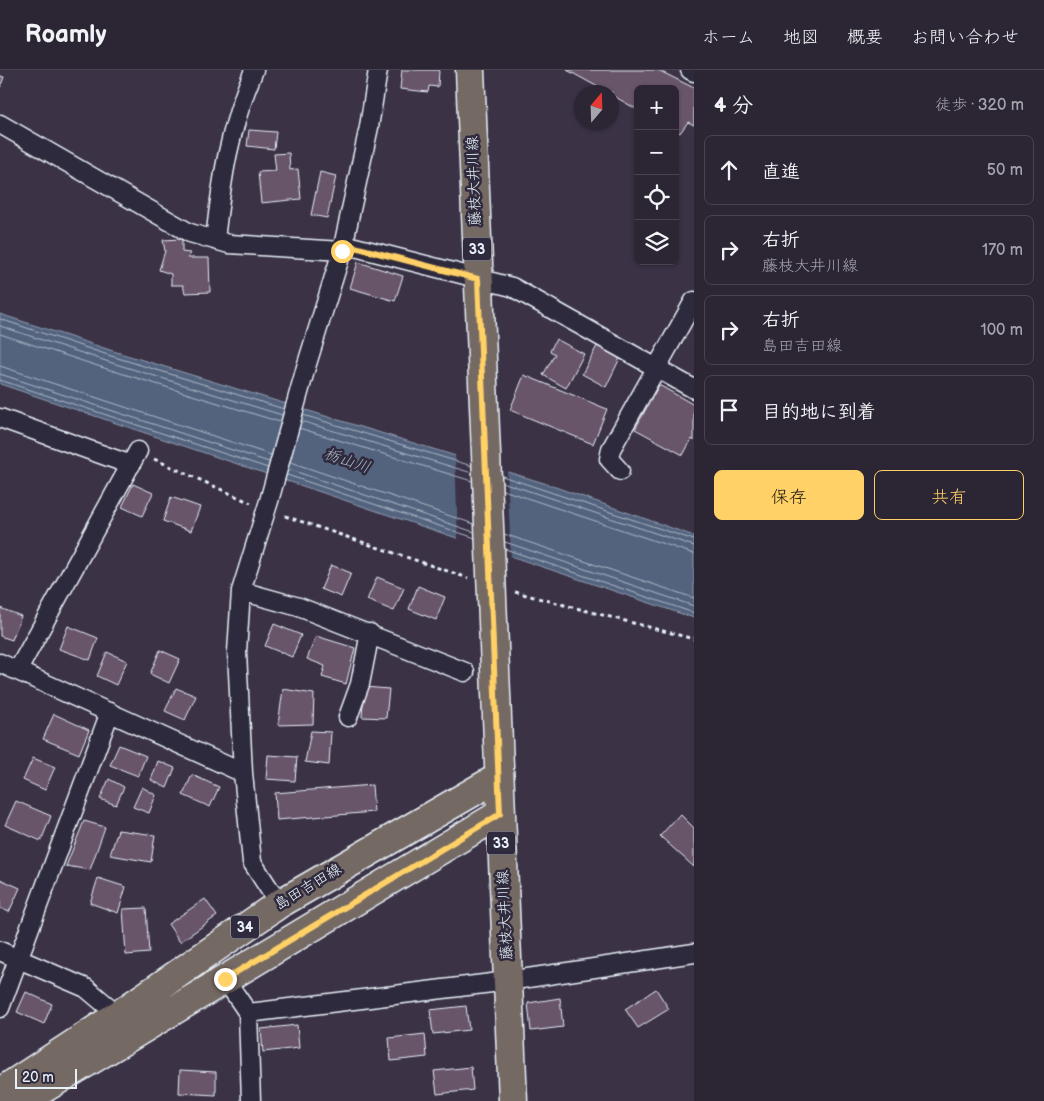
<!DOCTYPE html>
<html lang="ja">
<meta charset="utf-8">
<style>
:root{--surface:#2c2634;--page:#383240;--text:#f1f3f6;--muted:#a6a5ac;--line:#48434f;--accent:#ffd166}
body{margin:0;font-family:"Balsamiq Sans","Klee One",sans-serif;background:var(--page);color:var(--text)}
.controls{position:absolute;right:15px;top:15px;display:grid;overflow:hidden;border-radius:8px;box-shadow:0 1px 4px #0004}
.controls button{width:45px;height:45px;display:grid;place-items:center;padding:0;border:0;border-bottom:1px solid var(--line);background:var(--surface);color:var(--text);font:25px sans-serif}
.compass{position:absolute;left:574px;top:15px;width:45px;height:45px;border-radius:50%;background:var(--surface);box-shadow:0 1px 4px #0004;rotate:19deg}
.scale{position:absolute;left:15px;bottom:12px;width:62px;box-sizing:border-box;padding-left:5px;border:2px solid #e8f1f8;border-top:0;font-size:14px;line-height:18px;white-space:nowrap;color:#e8f1f8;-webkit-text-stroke:4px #2f2a3d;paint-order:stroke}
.stop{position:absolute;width:15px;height:15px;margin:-11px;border:4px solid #ffd166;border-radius:50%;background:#fff}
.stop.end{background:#ffd166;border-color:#fff;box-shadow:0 1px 5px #0008}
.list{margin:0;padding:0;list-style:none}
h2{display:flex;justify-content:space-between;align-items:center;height:65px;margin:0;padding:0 20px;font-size:21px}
h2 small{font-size:16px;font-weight:400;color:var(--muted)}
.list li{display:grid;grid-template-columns:32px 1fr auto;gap:15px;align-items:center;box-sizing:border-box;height:70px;margin:0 10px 10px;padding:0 10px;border:1px solid var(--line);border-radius:8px}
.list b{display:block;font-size:19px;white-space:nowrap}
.list p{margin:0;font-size:16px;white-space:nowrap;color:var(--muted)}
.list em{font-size:16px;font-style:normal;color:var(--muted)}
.actions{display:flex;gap:10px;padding:15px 20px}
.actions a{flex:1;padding:11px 0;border:1px solid var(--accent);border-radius:8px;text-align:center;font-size:18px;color:var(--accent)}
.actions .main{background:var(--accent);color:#111}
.icon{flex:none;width:28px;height:28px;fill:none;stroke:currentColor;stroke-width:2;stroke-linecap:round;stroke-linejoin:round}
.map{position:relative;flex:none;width:694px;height:1031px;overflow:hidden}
header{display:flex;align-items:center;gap:30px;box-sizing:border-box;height:70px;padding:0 25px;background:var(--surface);border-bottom:1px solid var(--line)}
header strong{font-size:24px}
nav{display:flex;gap:28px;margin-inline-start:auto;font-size:18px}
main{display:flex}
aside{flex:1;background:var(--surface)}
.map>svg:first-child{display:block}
.water{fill:#53637e;stroke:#8f9caf}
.pier{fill:#3b3246}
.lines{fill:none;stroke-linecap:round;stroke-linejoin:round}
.shore{stroke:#acb8c7;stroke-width:1}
.building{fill:#69546a;stroke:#e8f1f8}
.street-casing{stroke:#e8f1f8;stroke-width:21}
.primary-casing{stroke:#e8f1f8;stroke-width:31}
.path{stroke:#e8f1f8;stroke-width:3;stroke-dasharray:4 4;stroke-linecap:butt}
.street{stroke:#2f2a3d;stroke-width:18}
.primary{stroke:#756964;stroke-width:28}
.route{stroke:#ffd166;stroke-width:6}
.labels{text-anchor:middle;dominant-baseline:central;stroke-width:5;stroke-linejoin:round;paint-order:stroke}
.shield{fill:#2f2a3d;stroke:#b0b5c0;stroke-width:1}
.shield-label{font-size:14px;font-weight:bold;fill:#e8f1f8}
.street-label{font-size:15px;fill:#e8f1f8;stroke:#2f2a3d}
.water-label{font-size:16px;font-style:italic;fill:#acb8c7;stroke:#2f2a3d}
</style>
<header>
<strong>Roamly</strong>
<nav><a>ホーム</a><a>地図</a><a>概要</a><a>お問い合わせ</a></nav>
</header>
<main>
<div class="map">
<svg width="694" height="1031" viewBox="0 0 694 1031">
<rect width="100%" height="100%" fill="#3b3246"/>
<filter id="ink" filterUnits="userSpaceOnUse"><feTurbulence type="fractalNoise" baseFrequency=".02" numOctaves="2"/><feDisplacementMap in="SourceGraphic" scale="10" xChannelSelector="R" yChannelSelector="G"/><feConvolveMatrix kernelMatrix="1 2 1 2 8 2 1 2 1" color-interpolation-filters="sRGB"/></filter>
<g filter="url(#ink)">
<path class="water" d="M0 244 110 280 544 413 694 466V548L0 314Z"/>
<path class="pier" d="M455 383 507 399 511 489 458 471Z"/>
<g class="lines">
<path class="shore" d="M0 249 108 285 284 339
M0 256 106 291 282 345
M0 264 104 298 280 352
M0 296 271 385
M0 304 269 392
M0 310 268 398
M303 345 472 396
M301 351 472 403
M299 358 472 411
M290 392 474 454
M288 399 474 462
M287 405 475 468
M502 406 694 470
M502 412 694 476
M503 420 694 484
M504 464 694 528
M505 472 694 536
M505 479 694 543"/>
</g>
<path class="building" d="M402 0H439L438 17 429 16 428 22 400 19Z
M567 0H658L694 18V55L688 52 680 63 675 61V19H638V40L612 25V22H607Z
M0 6 4 7 0 18Z
M249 60 276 62 274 79 247 76Z
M289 83 290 100 298 99 301 129 261 133 258 102 276 101 274 84Z
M320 102 336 106 327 148 311 145Z
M182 169V182L190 183 188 188H209L210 222 185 223 183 215H171V204L159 200 165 181 163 170Z
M358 192 403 206 395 231 350 218Z
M556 269 584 284 566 318 543 305 555 284 550 281Z
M597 276 620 288 606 317 582 304Z
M524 305 607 339 593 374 510 340Z
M659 315 694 335V371L692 369 683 385 635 359Z
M133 414 153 423 142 446 122 437Z
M171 427 200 437 191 461 163 451Z
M331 495 351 503 341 527 321 519Z
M377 507 404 518 394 541 367 530Z
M418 516 445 527 436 550 409 539Z
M0 538 21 546 12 570 0 566Z
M274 554 301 565 292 587 265 576Z
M68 556 98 568 90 590 59 579Z
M316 566 355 578 346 614 322 607 325 596 307 589Z
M160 580 180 589 169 613 150 604Z
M107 582 127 591 116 615 97 606Z
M364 617 389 619 386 648 362 647Z
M176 618 196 626 185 650 165 641Z
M283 619 314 624 313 654 278 655Z
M54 644 89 660 79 684 43 669Z
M311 661 331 662 329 695 305 692Z
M119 675 146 686 138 706 110 695Z
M268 685 297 687 295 711 266 709Z
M33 688 55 697 45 720 23 710Z
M158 691 175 698 167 718 151 710Z
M192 705 219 717 210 737 183 725Z
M109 709 124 717 116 735 100 729Z
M372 715 374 742 277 750 275 723Z
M142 717 156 725 149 743 133 737Z
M16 731 51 746 41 771 5 755Z
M680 744 694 758V797L660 766Z
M84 751 105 757 90 800 66 796Z
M118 760 155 765 151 792 110 785Z
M98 808 126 817 118 843 90 833Z
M0 809 20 818 9 842 0 838Z
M205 829 217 846 180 872 168 854Z
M146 838 149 883 126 885 123 839Z
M656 919 669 939 638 958 625 939Z
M26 922 52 934 44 954 17 942Z
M560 928 563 957 531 961 528 933Z
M466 936 469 960 433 964 430 940Z
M297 955 299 978 263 982 261 959Z
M425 964 427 987 391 991 389 968Z
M471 997 473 1020 437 1024 434 1001Z
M180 1000 216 1002V1025L179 1023Z"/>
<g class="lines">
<defs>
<path id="street" d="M690 0 694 2
M0 54 190 163 229 174 342 181
M215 170C222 107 229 59 254 0
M343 174 512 217 694 319
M0 348 131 395
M620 401 609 389 611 379 694 231
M241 521 299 537 465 602
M0 593 243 703
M18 600 138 381
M348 647 360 614 370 563
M279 834 252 792 243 703 237 582 241 521 269 431 306 297 342 181 369 57 378 0
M0 881 86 918 118 945
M225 909 248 943 251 1031
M0 938 110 642
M248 943 508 911 694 883"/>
<path id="primary" d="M470 0 513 1031
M0 1022 118 945 279 834 499 707
M23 1031 500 744"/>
</defs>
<use href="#street" class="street-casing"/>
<use href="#primary" class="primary-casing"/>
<path class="path" d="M154 389 251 433
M285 446 468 508
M515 522 694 569"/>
<use href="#street" class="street"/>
<use href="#primary" class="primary"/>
</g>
</g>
<g class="lines" filter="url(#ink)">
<path class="route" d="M225 909 500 744 478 209 343 174 342 181"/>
</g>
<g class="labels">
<g class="shield">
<rect x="463" y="167.5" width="28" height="23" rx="4"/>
<rect x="487" y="761.5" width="28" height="23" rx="4"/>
<rect x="231" y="845.5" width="28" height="23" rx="4"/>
</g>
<g class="shield-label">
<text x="477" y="179">33</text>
<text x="501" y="773">33</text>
<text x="245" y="857">34</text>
</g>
<g class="street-label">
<text transform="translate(474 111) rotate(-92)">藤枝大井川線</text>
<text transform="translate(308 817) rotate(-31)">島田吉田線</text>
<text transform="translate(505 845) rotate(-93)">藤枝大井川線</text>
</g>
<g class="water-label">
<text transform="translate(347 391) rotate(19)">栃山川</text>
</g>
</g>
</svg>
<div class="controls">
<button>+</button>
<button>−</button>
<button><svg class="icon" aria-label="locate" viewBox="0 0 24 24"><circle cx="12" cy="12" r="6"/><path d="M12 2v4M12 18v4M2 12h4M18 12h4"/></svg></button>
<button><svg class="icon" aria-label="layers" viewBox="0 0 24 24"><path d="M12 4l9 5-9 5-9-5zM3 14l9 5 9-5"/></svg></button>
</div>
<svg class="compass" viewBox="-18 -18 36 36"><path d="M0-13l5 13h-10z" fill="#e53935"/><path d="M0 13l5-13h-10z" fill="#a6a5ac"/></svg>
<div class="scale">20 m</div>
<div class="stop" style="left:342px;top:181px"></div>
<div class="stop end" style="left:225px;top:909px"></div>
</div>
<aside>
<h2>4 分<small>徒歩 · 320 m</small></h2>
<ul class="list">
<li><svg class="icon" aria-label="ahead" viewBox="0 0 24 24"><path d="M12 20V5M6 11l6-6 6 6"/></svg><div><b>直進</b></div><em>50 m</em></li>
<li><svg class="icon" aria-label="right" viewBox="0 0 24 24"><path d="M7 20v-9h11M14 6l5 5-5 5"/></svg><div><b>右折</b><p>藤枝大井川線</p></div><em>170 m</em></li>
<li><svg class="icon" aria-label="right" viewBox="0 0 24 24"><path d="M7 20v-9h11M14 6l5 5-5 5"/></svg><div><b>右折</b><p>島田吉田線</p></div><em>100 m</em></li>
<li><svg class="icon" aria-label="arrive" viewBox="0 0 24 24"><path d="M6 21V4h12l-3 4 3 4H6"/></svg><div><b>目的地に到着</b></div></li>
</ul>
<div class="actions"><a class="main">保存</a><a>共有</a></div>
</aside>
</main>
